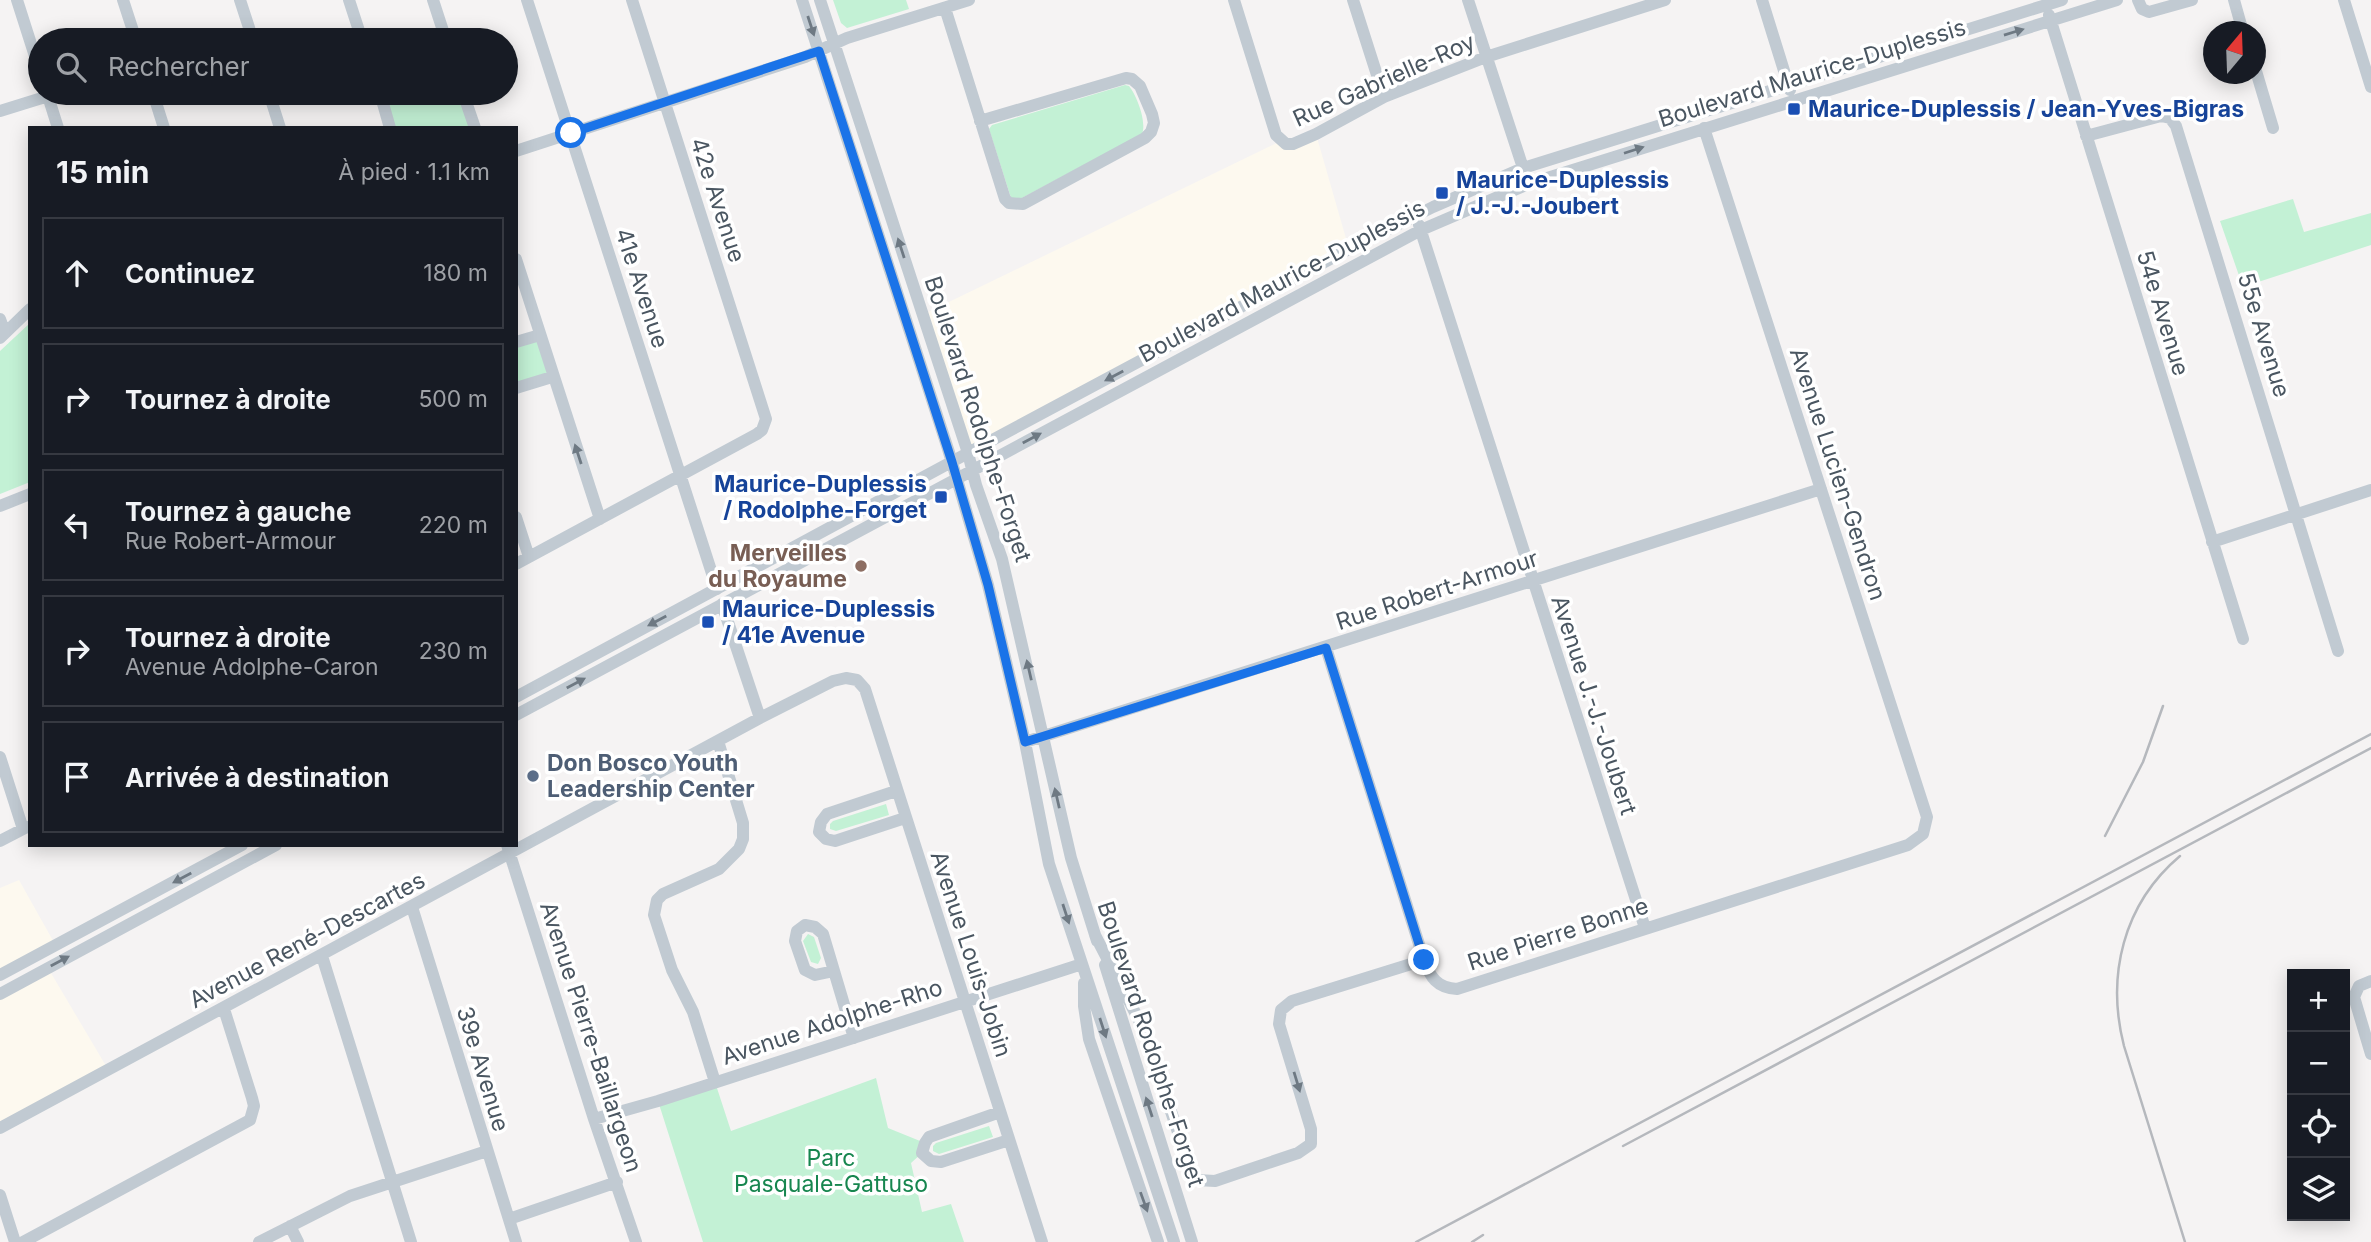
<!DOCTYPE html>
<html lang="fr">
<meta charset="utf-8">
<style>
:root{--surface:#171b24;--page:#20242c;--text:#f1f3f6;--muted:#9ea1a6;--line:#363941}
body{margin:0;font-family:Inter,sans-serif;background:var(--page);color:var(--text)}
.controls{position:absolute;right:21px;bottom:21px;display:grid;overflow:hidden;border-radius:0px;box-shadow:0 4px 18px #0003}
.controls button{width:63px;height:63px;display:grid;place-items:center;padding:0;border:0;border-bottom:2px solid var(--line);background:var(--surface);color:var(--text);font:35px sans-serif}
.compass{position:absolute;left:2203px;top:21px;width:63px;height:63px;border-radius:50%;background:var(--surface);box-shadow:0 4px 18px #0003;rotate:19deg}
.stop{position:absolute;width:21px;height:21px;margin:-16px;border:5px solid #1a73e8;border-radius:50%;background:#fff}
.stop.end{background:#1a73e8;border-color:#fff;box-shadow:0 2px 7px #0008}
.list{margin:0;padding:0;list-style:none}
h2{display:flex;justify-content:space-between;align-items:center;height:91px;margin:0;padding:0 28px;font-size:30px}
h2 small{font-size:23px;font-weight:400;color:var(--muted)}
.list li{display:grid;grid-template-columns:46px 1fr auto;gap:21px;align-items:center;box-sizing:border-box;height:112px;margin:0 14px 14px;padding:0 14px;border:2px solid var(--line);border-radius:0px}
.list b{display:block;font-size:26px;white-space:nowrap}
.list p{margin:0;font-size:23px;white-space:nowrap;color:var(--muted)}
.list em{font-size:23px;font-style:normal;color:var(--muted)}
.icon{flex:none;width:38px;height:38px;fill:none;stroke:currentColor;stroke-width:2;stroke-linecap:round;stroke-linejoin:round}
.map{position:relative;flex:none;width:2371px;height:1242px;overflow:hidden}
.search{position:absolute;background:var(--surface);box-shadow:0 4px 18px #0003;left:28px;top:28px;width:490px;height:77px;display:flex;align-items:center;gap:18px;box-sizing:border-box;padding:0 24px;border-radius:38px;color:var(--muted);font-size:26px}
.panel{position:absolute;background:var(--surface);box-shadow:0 4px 18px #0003;left:28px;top:126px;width:490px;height:721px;border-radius:0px}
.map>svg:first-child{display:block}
.commercial{fill:#fdf9ef}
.green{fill:#c3f1d5}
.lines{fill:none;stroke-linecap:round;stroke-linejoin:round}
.minor{stroke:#c1cad2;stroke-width:12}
.rail{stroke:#b5b8bd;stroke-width:2.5}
.oneway{fill:#6e7983}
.route{stroke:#1a73e8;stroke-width:9}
.transit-dot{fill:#1a4fb4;stroke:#fff;stroke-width:2.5}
.education-dot{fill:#8d6e63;stroke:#fff;stroke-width:2.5}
.service-dot{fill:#5c6f8a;stroke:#fff;stroke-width:2.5}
.labels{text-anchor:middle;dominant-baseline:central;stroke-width:7;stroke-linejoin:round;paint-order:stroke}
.street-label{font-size:23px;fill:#4a5661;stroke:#fff}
.transit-label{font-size:23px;font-weight:bold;fill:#164399;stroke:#fff;text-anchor:start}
.education-label{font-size:23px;font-weight:bold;fill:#785e54;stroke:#fff;text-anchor:end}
.service-label{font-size:23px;font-weight:bold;fill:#4e5e75;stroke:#fff;text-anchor:start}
.park-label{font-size:23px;fill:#17864f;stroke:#fff}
</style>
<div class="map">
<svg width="2371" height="1242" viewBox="0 0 2371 1242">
<rect width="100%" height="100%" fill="#f5f3f3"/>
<path class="commercial" d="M1316 134 1349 249 968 453 922 315 1281 141Z
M19 880 56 946 0 975V888Z
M48 968 109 1071 0 1128V994Z"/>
<path class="green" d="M833 0H906L909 9 847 28 841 23Z
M1125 85 1129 86C1137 96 1147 122 1142 134L1022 198H1011L989 129 992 125Z
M380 93H463L475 128H390Z
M2293 199 2304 232 2371 213V245L2243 287 2220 221Z
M30 323V482L0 494V351Z
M537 341 548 376 516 386V347Z
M886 804 889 815 836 831 830 829V824L833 821Z
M808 934 814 937 821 958 818 964 811 962 803 941Z
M876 1078 888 1128 925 1143 922 1153 911 1163 922 1212 951 1204 964 1242H703L658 1101 715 1082 731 1131Z
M989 1126 993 1137 939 1154 933 1151V1146L936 1143Z"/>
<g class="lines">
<path class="minor" d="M17 0 40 72
M123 0 136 40
M240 0 253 40
M349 0 362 40
M433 0 446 40
M527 0 717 589
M802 0 948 449 988 585 1025 742 1049 864 1174 1242
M820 0 968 453 976 485 1002 559 1071 858 1097 941
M1234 0 1276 135 1286 144H1293L1316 134 1384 97 1486 57 1665 0
M1353 0 1384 97
M1468 0 1525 174
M1762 0 1790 90
M2138 0 2142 9 2149 12 2192 0
M2234 0 2243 32
M2344 0 2371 87
M945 8 1005 199 1009 203 1023 204 1145 138 1151 132 1154 123 1152 114 1140 86 1132 79 1126 78 980 121
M2049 15 2243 639
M2256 71 2273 128
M47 93 58 128
M153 93 164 128
M269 93 280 128
M380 93 390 128
M463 93 475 128
M0 111 58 93
M2086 136 2161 116 2170 118 2176 126 2338 651
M516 151 805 57 847 38 969 0
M1419 225 1645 928
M516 259 600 519
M0 319 5 333
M0 338 30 309
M516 342 540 335
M516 388 552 377
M0 506 30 494
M516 517 529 557
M2212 542 2371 490
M516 564 757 434 762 430 766 419 632 0
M722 604 760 718
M1326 648 1424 960
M516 697 968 453 1349 249 1433 207 1523 168 2062 0
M516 715 1421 230 1528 184 2117 0
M1025 742 1821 489
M0 757 23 829
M896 791 827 814 821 822 819 832 826 839 835 841 905 818
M0 841 27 827
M507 845 594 1119 636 1242
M412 907 516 1242
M1095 935 1143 1028 1192 1174 1197 1180 1215 1181 1298 1153 1311 1144V1129L1279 1024 1281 1010 1292 1001 1424 960C1430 977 1437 988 1457 989L1908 845 1923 834 1927 817 1704 128
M322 956 411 1242
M1105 965 1192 1242
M834 971 815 975 805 970 795 941 797 931 805 925 815 927 823 934 854 1038
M0 975 242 845
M2371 981 2359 986 2354 997 2371 1054
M1084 983V1006L1089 1039 1158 1242
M0 994 276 845
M715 1082 693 1012 672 970 654 915 657 900 663 894 719 869 739 849 743 839V823L718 741
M1000 1112 929 1137 925 1143 922 1153 931 1161 941 1162 1009 1140
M594 1119 658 1101 1082 964
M0 1128 760 718 833 681 846 678 857 680 865 689 1042 1242
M0 1195 15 1242
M509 1219 617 1182
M290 1226 298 1242
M23 1242 250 1120 254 1106 252 1098 224 1009
M259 1242 350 1196 487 1151"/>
<path class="rail" d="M2105 836 2143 762 2163 706
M2180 856C2123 904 2106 976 2124 1046L2185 1242
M1623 1146 2371 748
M1416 1242 2371 734
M1472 1242 1483 1235"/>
</g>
<defs><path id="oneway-solid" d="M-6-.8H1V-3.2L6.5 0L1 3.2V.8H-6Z" transform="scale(1.75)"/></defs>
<g class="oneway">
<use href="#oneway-solid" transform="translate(811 26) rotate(72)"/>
<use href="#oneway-solid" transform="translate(2014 32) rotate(-17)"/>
<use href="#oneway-solid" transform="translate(1634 150) rotate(-18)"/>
<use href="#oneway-solid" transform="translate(901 248) rotate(-108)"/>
<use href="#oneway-solid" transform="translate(1114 376) rotate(152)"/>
<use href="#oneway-solid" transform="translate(1032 438) rotate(-28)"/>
<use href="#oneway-solid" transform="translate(578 454) rotate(-108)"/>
<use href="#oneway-solid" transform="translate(657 621) rotate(152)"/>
<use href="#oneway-solid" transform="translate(1029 670) rotate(-103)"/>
<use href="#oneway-solid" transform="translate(576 683) rotate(-28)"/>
<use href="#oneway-solid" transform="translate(1057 798) rotate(-103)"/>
<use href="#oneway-solid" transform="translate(182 878) rotate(152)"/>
<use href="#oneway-solid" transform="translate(1066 914) rotate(72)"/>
<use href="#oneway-solid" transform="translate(60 961) rotate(-28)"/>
<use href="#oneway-solid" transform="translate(1103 1028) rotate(72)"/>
<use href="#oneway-solid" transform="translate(1297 1082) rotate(73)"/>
<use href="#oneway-solid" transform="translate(1149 1107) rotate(-108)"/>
<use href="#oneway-solid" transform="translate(1144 1202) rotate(70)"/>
</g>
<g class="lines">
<path class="route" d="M571 133 819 51 952 462 988 585 1025 742 1326 648 1424 960"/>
</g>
<g class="transit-dot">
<rect x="1787" y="102" width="14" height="14" rx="3.5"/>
<rect x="1435" y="186" width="14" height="14" rx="3.5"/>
<rect x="934" y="490" width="14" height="14" rx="3.5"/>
<rect x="701" y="615" width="14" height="14" rx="3.5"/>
</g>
<circle class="education-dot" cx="861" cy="566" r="7"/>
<circle class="service-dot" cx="533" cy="776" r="7"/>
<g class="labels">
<g class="street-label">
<text transform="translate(1812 73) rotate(-17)">Boulevard Maurice-Duplessis</text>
<text transform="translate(1384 80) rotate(-24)">Rue Gabrielle-Roy</text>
<text transform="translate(718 200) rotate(72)">42e Avenue</text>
<text transform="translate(1282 281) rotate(-28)">Boulevard Maurice-Duplessis</text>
<text transform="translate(642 288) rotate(72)">41e Avenue</text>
<text transform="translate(2163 313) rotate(73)">54e Avenue</text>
<text transform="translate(2264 335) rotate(73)">55e Avenue</text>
<text transform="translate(978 419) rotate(72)">Boulevard Rodolphe-Forget</text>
<text transform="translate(1838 474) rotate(72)">Avenue Lucien-Gendron</text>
<text transform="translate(1437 590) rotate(-18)">Rue Robert-Armour</text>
<text transform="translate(1594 705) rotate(72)">Avenue J.-J.-Joubert</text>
<text transform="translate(1558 934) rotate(-18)">Rue Pierre Bonne</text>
<text transform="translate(307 940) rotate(-28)">Avenue René-Descartes</text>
<text transform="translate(971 954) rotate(72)">Avenue Louis-Jobin</text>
<text transform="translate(832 1022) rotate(-18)">Avenue Adolphe-Rho</text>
<text transform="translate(591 1037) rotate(72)">Avenue Pierre-Baillargeon</text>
<text transform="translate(1151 1044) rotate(72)">Boulevard Rodolphe-Forget</text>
<text transform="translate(483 1069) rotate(73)">39e Avenue</text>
</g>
<g class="transit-label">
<text x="1808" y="109">Maurice-Duplessis / Jean-Yves-Bigras</text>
<text x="1456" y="180">Maurice-Duplessis<tspan x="1456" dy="26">/ J.-J.-Joubert</tspan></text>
<text x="927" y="484" text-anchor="end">Maurice-Duplessis<tspan x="927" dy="26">/ Rodolphe-Forget</tspan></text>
<text x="722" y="609">Maurice-Duplessis<tspan x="722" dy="26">/ 41e Avenue</tspan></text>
</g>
<g class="education-label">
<text x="847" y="553">Merveilles<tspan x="847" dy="26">du Royaume</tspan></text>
</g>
<g class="service-label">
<text x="547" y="763">Don Bosco Youth<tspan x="547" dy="26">Leadership Center</tspan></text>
</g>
<g class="park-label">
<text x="831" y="1158">Parc<tspan x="831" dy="26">Pasquale-Gattuso</tspan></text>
</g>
</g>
</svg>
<div class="controls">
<button>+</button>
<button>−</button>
<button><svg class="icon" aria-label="locate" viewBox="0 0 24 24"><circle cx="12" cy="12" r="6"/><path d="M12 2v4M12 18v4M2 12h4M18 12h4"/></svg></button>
<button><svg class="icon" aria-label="layers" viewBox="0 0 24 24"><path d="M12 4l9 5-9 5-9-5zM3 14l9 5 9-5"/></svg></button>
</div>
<svg class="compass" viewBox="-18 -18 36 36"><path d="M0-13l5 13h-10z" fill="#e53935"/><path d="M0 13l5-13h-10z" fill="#9ea1a6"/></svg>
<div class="stop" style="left:571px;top:133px"></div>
<div class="stop end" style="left:1424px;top:960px"></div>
<div class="search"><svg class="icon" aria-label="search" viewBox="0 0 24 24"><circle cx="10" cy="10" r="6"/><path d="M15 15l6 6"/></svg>Rechercher</div>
<section class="panel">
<h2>15 min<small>À pied · 1.1 km</small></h2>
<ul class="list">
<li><svg class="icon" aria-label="ahead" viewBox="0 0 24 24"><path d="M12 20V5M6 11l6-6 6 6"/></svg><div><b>Continuez</b></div><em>180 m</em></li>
<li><svg class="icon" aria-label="right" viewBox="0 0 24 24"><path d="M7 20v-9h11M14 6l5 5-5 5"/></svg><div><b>Tournez à droite</b></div><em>500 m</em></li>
<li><svg class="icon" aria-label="left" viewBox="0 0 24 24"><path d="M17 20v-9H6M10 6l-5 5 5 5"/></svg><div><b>Tournez à gauche</b><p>Rue Robert-Armour</p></div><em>220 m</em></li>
<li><svg class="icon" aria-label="right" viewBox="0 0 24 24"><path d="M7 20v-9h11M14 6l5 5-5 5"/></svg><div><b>Tournez à droite</b><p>Avenue Adolphe-Caron</p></div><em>230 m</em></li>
<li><svg class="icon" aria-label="arrive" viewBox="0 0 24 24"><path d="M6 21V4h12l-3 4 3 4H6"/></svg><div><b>Arrivée à destination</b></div></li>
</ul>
</section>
</div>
